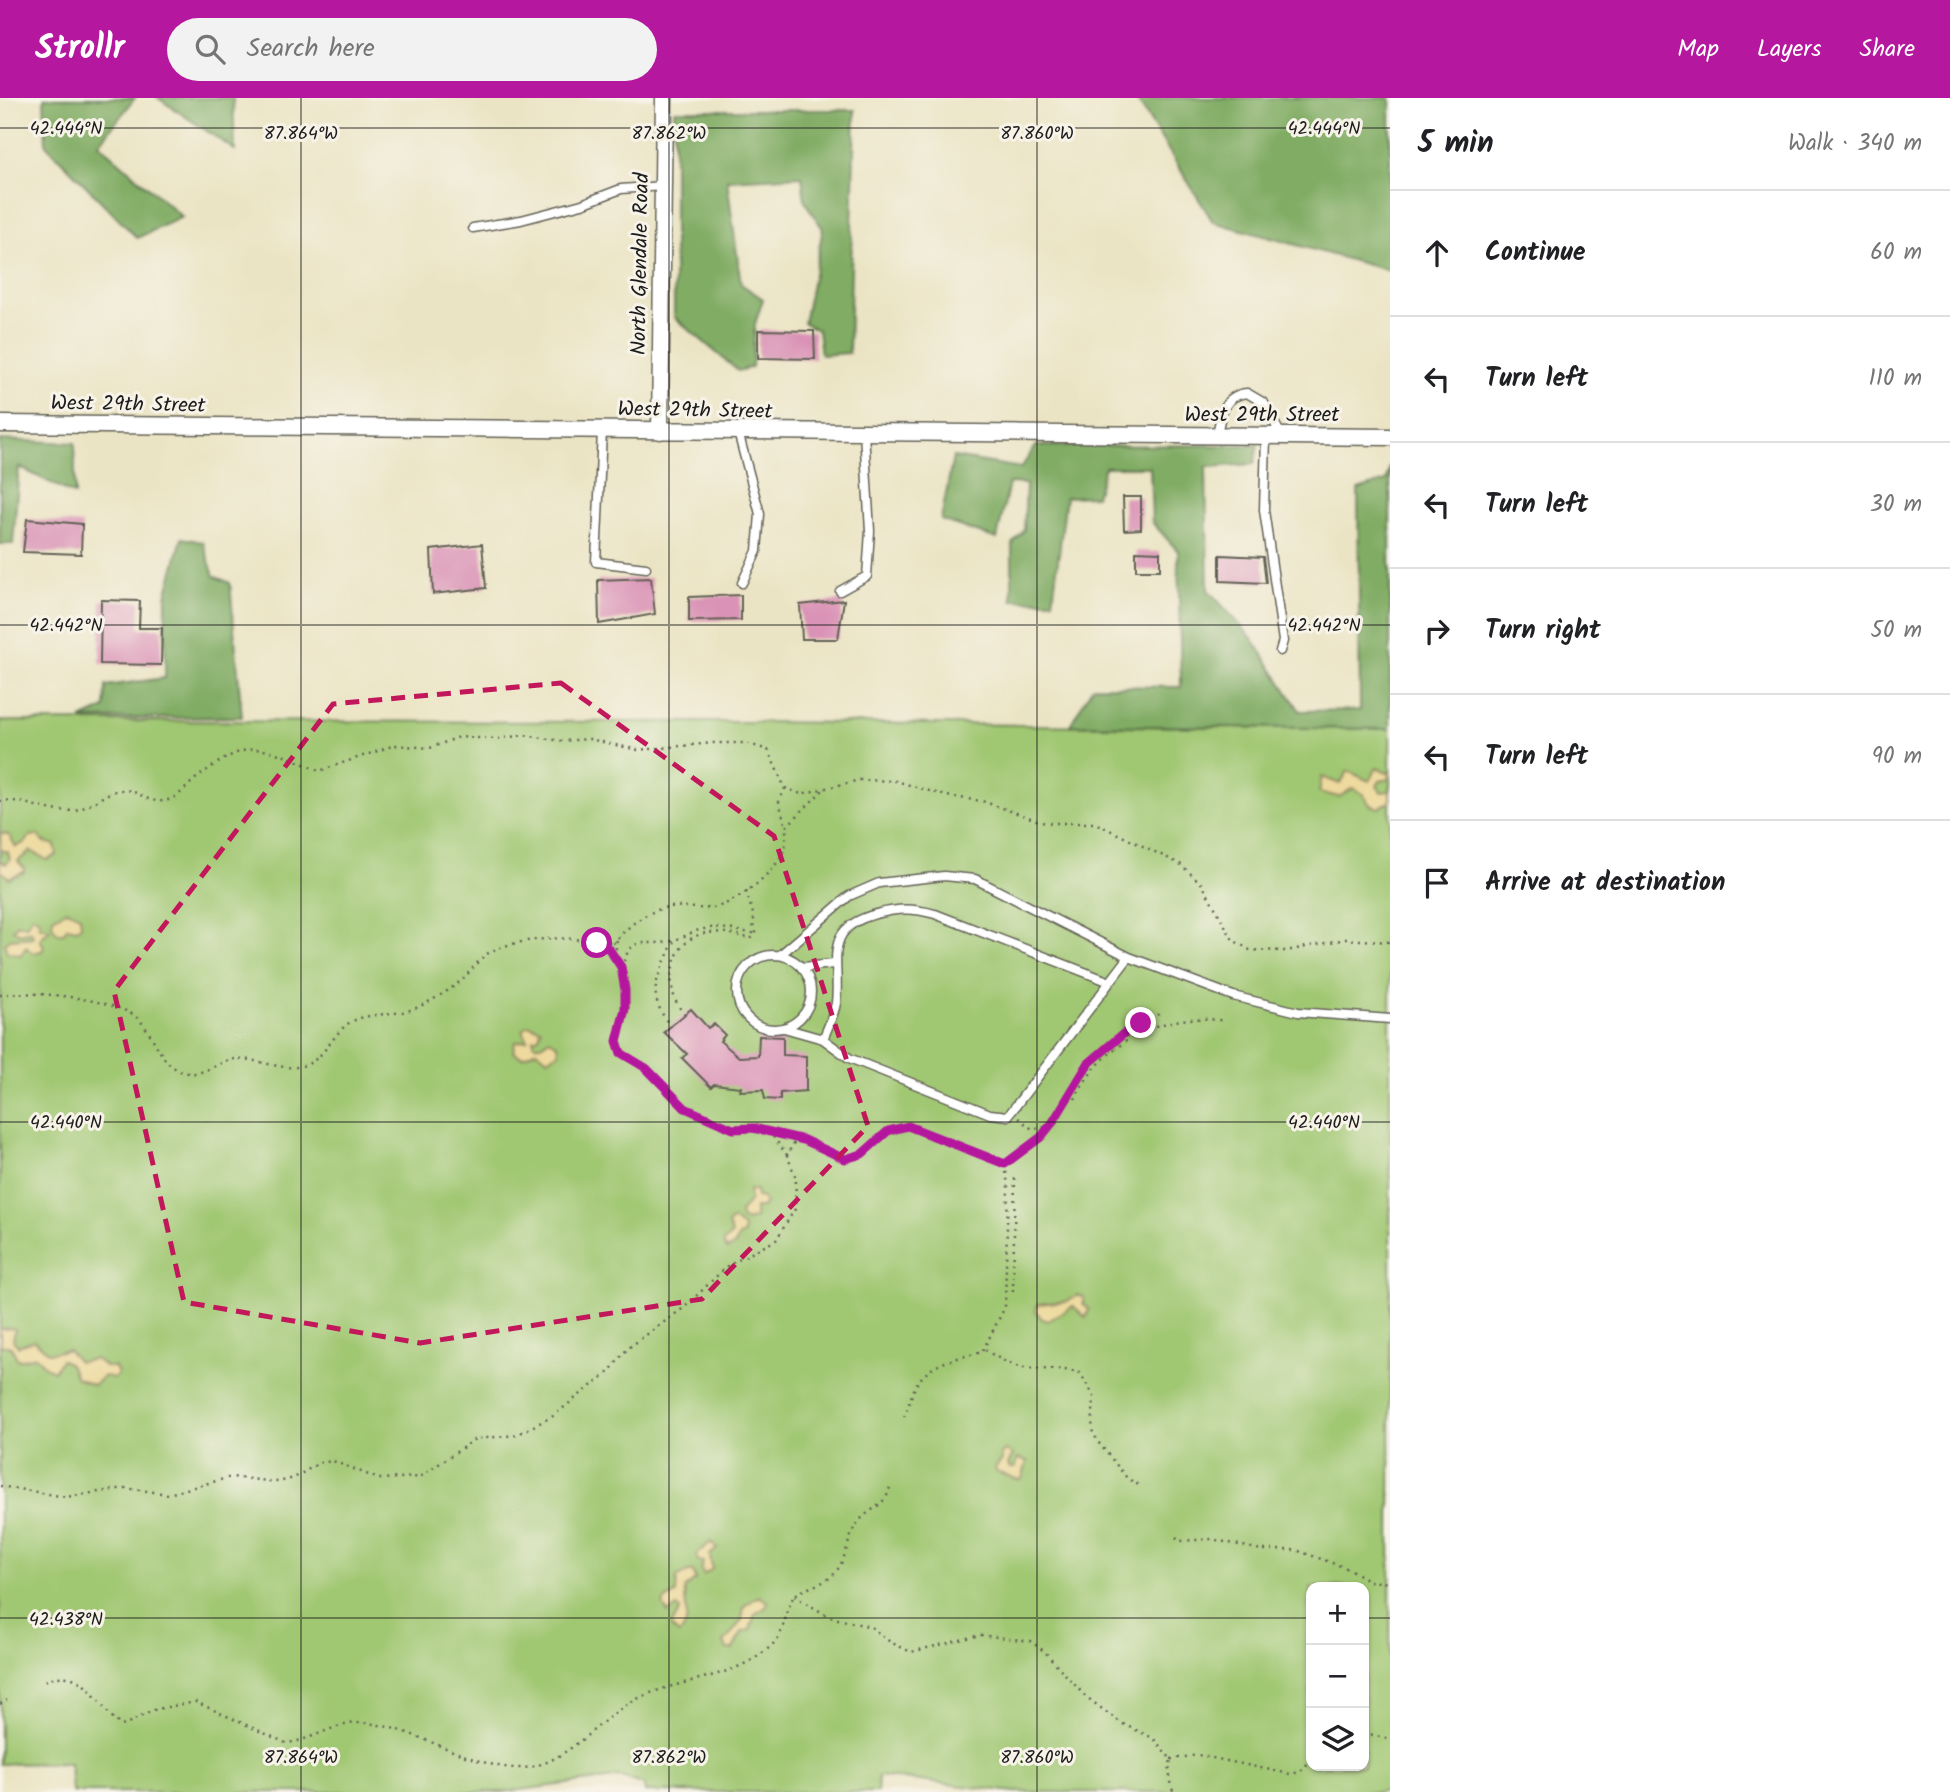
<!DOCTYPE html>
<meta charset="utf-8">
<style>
:root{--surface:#fff;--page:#f2f2f2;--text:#202124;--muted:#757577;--line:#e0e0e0;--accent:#b5179e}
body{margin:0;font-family:Kalam,sans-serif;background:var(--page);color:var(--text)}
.controls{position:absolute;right:21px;bottom:21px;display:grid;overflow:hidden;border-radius:14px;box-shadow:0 2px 5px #0004}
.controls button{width:63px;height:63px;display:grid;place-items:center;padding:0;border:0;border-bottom:2px solid var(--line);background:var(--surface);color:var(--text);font:35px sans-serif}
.stop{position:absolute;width:21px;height:21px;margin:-16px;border:5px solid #b5179e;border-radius:50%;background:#fff}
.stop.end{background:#b5179e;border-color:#fff;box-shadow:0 2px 7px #0008}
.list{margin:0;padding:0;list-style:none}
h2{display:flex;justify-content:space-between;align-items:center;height:91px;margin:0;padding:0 28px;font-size:30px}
h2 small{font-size:23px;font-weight:400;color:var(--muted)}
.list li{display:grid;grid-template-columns:46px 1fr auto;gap:21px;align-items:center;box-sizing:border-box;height:126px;padding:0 28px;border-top:2px solid var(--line)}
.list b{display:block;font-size:26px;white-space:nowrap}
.list em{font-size:23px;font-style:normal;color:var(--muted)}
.icon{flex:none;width:38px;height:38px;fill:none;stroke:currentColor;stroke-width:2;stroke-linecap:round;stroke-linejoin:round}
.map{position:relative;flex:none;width:1390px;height:1694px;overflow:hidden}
header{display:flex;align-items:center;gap:42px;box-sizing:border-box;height:98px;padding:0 35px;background:var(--accent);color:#fff}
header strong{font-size:33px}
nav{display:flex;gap:38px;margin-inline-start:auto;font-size:24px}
.search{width:490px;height:63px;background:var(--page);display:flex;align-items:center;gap:18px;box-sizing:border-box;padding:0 24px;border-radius:38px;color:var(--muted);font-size:26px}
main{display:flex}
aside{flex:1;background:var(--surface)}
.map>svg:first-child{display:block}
.green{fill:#a0c772;stroke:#5e7247;stroke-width:2;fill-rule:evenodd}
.forest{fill:#80ac64;stroke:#4e6440;stroke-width:2}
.sand{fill:#eeda9e;stroke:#857b5d;stroke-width:2}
.building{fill:#da93b6}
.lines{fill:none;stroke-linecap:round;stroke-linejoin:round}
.service-casing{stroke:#646257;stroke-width:11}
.minor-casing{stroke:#646257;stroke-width:19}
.path{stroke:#646257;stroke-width:2.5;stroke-dasharray:2 5;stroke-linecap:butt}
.service{stroke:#fff;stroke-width:8}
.minor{stroke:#fff;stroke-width:16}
.route{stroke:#b5179e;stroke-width:9}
.marked{fill:none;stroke:#c2185b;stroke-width:5;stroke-dasharray:14 9;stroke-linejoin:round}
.ticks{fill:none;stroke:#1c1c1c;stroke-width:2;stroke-opacity:0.45}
.labels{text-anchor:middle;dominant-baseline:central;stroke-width:6;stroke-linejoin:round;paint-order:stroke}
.street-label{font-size:21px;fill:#1c1c1c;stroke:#f7f3e8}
.ticks-label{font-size:18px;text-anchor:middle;fill:#1c1c1c;stroke:#f7f3e8;stroke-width:6;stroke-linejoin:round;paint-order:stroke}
</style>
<header>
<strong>Strollr</strong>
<div class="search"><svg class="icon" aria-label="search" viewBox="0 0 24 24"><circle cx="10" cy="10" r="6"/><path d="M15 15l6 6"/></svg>Search here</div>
<nav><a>Map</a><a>Layers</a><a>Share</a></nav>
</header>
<main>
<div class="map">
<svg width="1390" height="1694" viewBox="0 0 1390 1694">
<rect width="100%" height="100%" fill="#f7f3e8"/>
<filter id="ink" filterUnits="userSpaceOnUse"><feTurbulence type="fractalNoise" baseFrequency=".0143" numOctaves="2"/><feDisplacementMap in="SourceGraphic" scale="14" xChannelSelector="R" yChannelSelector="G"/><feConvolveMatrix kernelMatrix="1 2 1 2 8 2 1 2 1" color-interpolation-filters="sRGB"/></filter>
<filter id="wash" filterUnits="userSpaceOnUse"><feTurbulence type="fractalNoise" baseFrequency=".00686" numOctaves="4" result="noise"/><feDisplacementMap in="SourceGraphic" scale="28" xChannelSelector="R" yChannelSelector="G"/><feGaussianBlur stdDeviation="1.57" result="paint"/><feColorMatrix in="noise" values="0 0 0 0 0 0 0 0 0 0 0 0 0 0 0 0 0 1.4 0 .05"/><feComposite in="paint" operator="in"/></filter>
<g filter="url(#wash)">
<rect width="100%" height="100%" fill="#ebe4c4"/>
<path class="green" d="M0 623 759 624 1390 631V1694H1015L878 1678 877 1694H645L644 1687 622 1679 503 1694H72L70 1665 0 1666ZM1311 1489H1364V1668H1311Z"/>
<path class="forest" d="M44 0H135L99 46 182 119 137 140 46 47Z
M158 0H233L235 52Z
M1136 0H1390V173L1213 124Z
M674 12H855L849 255 821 257 818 232 804 225 823 131 805 104 802 78 727 82 741 186 763 201 755 226 752 269 738 273 674 219Z
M0 342 75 345V397L19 369 13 446H0Z
M1258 347 1254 366 1206 369 1208 492 1252 540 1300 613 1360 612 1358 392 1386 383 1390 367V631L1070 627 1093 588 1181 589 1178 453 1152 424 1150 369H1105L1096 398 1066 399 1053 503 1012 502V446L1024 432 1026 386 1009 385 997 441 941 422 953 359 1021 370 1036 348Z
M182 440 203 444 214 478 230 485 242 619 81 621 105 610 106 588 165 580 166 498Z"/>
<path class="sand" d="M1377 670 1390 675 1389 681 1380 683 1377 688 1381 694 1390 693V704L1379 710 1370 707 1363 696 1353 690 1339 699 1319 694 1322 679 1340 686 1348 673 1369 683Z
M1 735 9 737 16 749 26 744 30 738 38 737 42 743 55 747 57 757 47 762 31 753 18 763 24 770V774L9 780 0 772V762L5 766 10 762 8 754 0 752Z
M67 812 80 818 81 828 77 831 67 829 64 835H57L52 827 53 820Z
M32 818 40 822 38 828 50 831 40 841 44 849 42 853 32 855 26 849 21 857 7 854 4 845 10 841 33 839 31 833 19 836 13 831 18 826 26 828Z
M528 927 541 931 539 939 533 941 535 947H542L549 941 558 946 559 954 548 961 536 952 523 959 513 954 515 944 527 942 523 931Z
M749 1092H756L757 1099 762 1100 765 1105 762 1110H755V1120L747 1123 741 1120 740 1114 750 1103Z
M733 1122 744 1130V1136L739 1138 735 1147 727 1151 723 1145 732 1136 728 1126Z
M1077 1197 1084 1199 1083 1206 1089 1211 1086 1220 1073 1208 1048 1223 1042 1221 1036 1213 1038 1206 1068 1203Z
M12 1230 15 1231 13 1242 18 1248 34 1242 49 1255 68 1252 78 1264 95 1261 106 1269H115L118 1276 115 1280 104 1278 93 1287 76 1280C71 1271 73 1265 61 1262L54 1273 45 1269 36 1258 18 1262 11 1249 0 1247V1231Z
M1006 1353 1013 1357 1008 1366 1010 1370H1015L1018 1360 1027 1363 1023 1379 1019 1382 996 1374 995 1370 1002 1362 1001 1356Z
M711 1444 717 1451 710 1457 712 1471 704 1477 701 1472 703 1464 698 1463 696 1457Z
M688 1474H693L696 1481 685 1490C683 1505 693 1526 679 1536L671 1529 680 1512 677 1509 668 1515 663 1507 665 1502 676 1496 677 1480Z
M759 1498 768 1504 765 1510 755 1516 750 1532 742 1534 733 1551H727L724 1545 742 1522 744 1508Z"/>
<g id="blocks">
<path class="building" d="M758 232 814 233 815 261 758 260Z
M1123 399H1141V431L1124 432Z
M27 421 82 426 81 456 23 454Z
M482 446 486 490 433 496 431 452Z
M1136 453 1160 454V472H1136Z
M1220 457 1263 459 1266 485 1220 483Z
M651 480 655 516 599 526 598 482Z
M741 497V522L689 523V499Z
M101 502 140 503 139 530H162L161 567 100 566Z
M844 502 838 541H802L800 507Z
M691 911 708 930 714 926 725 937 720 943 739 959 758 958 759 938 783 939V957L806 958V993L780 995V1002L765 1001 763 992 740 993 741 989 714 986 711 989 682 960 687 956 664 934Z"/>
</g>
</g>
<g filter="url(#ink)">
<use href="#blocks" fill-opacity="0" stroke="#646257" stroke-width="2"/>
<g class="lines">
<defs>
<path id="service" d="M473 130 521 122 582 106 621 91 663 88
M602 333 596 464 646 470
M738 334 760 416 757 453 742 485
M1217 338C1220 318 1223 297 1247 295L1264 305 1281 337
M1266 338 1264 412 1283 543 1280 553
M840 493 867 478 870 433 864 335
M737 894a37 37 0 1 1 74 0a37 37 0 1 1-74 0Z
M780 857 849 798 879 785 944 778 975 781 1129 859 1233 898 1298 914 1390 921
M803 869 834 866
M784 930 823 941 849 960 990 1016 1008 1018 1129 859
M823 941C828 929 834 917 836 905 841 864 820 831 876 816 899 810 913 810 935 816L1110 884"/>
<path id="minor" d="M0 326 1390 339
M660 333 664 0"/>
</defs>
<use href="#service" class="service-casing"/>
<use href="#minor" class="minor-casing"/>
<path class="path" d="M785 690 779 704 786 729 824 691
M0 703C23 699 51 719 79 711 95 707 105 693 122 692 137 691 147 705 163 703 176 702 184 691 193 683 248 639 260 646 319 673L395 647 430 650 459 639 496 641 524 637 562 643 589 641 638 652 713 645H746L768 652 785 690 801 696 860 682 896 683 946 698 982 703 1045 725H1095L1180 766 1202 786 1233 842 1250 852 1286 853 1346 841 1390 844
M602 848 614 842
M609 851C622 833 641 816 664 810 679 806 696 812 712 810 736 806 772 777 783 755 787 747 786 738 786 729
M615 858 617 840
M622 870C631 836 641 848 667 844 680 842 691 833 704 831 721 827 736 834 753 835L754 819 746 793
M0 897C30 892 103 900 130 915 158 930 157 978 196 975 210 973 222 962 236 961 259 960 286 976 308 966 326 957 333 936 349 925 369 913 394 919 416 910 433 902 451 892 465 879 472 871 478 863 487 856 509 841 569 836 595 845 654 865 604 936 622 956 630 964 641 966 649 973 659 981 665 992 673 1001 686 1014 712 1024 729 1030 742 1034 756 1029 770 1036
M685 916C662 895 669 844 702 836 719 832 735 836 751 841L757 833
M671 929C643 892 659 879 674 843
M1075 1001C1101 946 1163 911 1224 923
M1019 1020 1032 1031 1047 1029
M796 1041 845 1061 862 1056 888 1033 908 1028 1005 1066 1008 1088 1005 1209 982 1254C959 1260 933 1263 918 1284 911 1294 909 1310 903 1321
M1005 1066 1041 1039 1053 1024 1088 966 1123 936 1162 914
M1013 1194 1015 1079
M985 1252C998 1260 1011 1268 1025 1270 1045 1273 1060 1269 1080 1275L1094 1298 1092 1332 1098 1344 1127 1380 1142 1389
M0 1388 66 1399 125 1390 168 1396 231 1379 278 1384 294 1380 319 1365 333 1363 379 1381 420 1379 475 1341 516 1337 553 1318 609 1274 628 1250 685 1209 727 1168 776 1142 795 1111 796 1080 787 1057 796 1041 771 1036 787 1057
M1176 1439 1180 1443 1212 1441 1261 1452H1296L1349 1471 1370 1483 1390 1485
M794 1498 830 1519 871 1529 890 1544 911 1554 980 1537 1030 1543 1044 1553 1085 1598 1121 1625 1153 1640 1171 1661 1169 1673 1173 1694
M45 1583C86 1565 94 1607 122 1628L156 1611 196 1604 286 1645C314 1642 332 1625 362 1625 414 1627 471 1671 520 1670 566 1669 598 1620 637 1601 681 1579 737 1582 773 1546 785 1535 785 1512 794 1498 804 1490 817 1488 828 1481 848 1468 845 1440 859 1423 871 1409 887 1408 890 1388
M0 1606 7 1602
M1364 1635 1390 1641
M1171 1661 1198 1657 1290 1676 1300 1674 1311 1662"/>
<use href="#service" class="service"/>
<use href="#minor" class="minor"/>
</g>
</g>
<g class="lines" filter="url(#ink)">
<path class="route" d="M597 845 609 851 621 869 625 892V911L617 943 621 955 646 970 685 1010 733 1031 753 1030 804 1042 845 1061 862 1056 888 1033 908 1028 1005 1066 1041 1039 1053 1024 1088 966 1123 936 1141 925"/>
</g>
<path class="marked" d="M561 585 774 738 868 1028 702 1201 420 1245 184 1204 114 893 333 606Z"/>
<path class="ticks" d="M301 0V1694M669 0V1694M1037 0V1694M0 30H1390M0 527H1390M0 1024H1390M0 1520H1311M1364 1520H1390"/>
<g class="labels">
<g class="street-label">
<text transform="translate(641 166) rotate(-89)">North Glendale Road</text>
<text transform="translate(128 307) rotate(1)">West 29th Street</text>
<text transform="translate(695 313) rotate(1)">West 29th Street</text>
<text x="1262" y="317">West 29th Street</text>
</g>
</g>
<g class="ticks-label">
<text x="66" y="36">42.444°N</text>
<text x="1324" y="36">42.444°N</text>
<text x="301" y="41">87.864°W</text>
<text x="669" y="41">87.862°W</text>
<text x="1037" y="41">87.860°W</text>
<text x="66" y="533">42.442°N</text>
<text x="1324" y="533">42.442°N</text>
<text x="66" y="1030">42.440°N</text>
<text x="1324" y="1030">42.440°N</text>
<text x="66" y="1527">42.438°N</text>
<text x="301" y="1665">87.864°W</text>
<text x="669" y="1665">87.862°W</text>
<text x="1037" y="1665">87.860°W</text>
</g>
</svg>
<div class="controls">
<button>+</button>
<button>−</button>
<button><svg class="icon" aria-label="layers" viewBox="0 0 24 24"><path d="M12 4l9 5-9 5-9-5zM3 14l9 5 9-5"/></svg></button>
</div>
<div class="stop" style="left:597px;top:845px"></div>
<div class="stop end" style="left:1141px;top:925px"></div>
</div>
<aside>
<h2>5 min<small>Walk · 340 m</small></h2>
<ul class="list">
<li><svg class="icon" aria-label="ahead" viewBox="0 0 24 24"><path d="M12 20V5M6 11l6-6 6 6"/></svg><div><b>Continue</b></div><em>60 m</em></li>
<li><svg class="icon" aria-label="left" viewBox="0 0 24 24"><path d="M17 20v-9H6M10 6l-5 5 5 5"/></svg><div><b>Turn left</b></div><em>110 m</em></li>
<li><svg class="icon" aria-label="left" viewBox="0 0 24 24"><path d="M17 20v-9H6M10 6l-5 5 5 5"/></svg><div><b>Turn left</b></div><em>30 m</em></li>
<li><svg class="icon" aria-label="right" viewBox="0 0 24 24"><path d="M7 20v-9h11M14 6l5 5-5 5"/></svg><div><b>Turn right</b></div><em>50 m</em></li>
<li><svg class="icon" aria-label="left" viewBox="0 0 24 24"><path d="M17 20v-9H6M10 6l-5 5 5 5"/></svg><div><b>Turn left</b></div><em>90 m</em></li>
<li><svg class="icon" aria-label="arrive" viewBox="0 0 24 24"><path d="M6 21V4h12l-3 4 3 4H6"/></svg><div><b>Arrive at destination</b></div></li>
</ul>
</aside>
</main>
